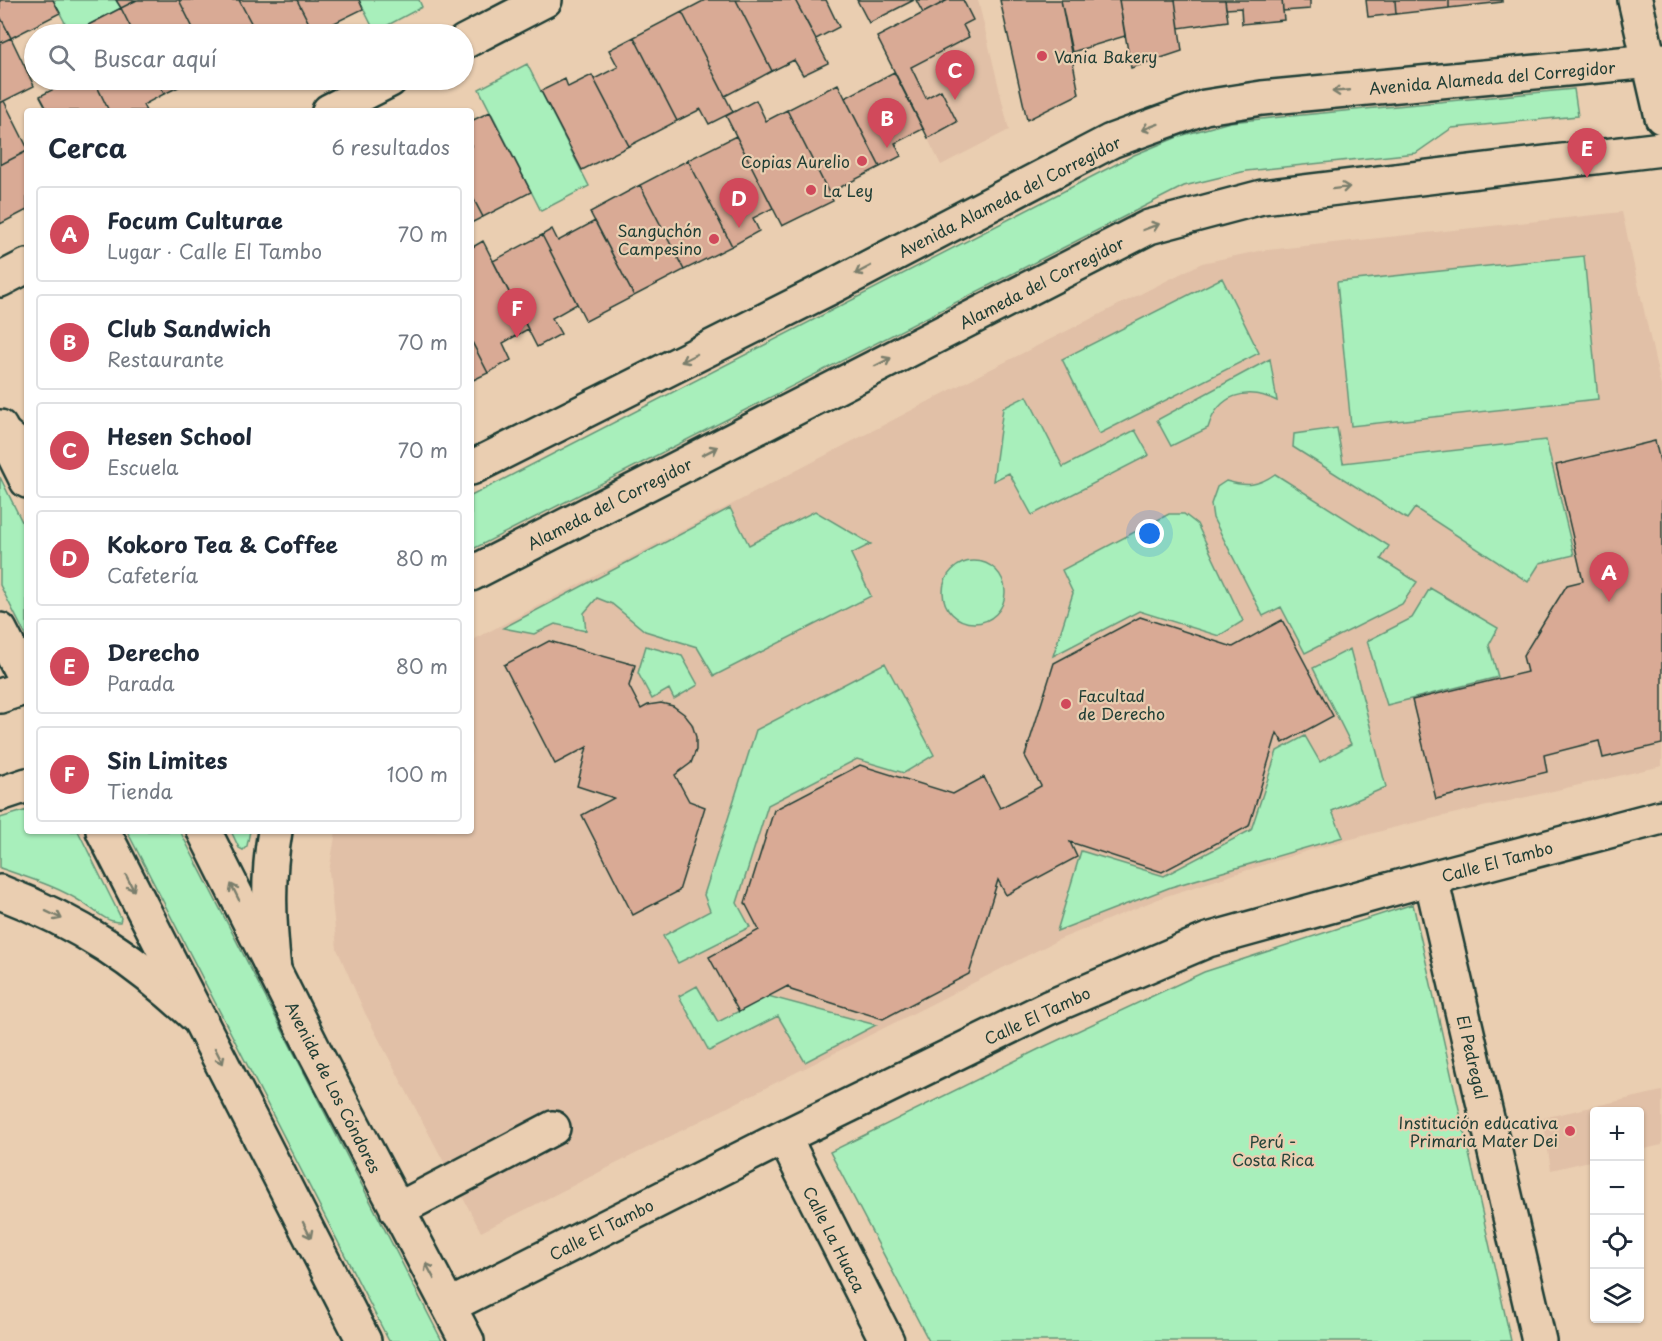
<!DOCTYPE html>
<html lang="es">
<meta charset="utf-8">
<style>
:root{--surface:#fff;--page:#f2f2f3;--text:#1f2937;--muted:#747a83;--line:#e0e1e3;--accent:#d1495b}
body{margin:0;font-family:"Playpen Sans",sans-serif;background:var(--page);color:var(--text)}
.controls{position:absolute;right:18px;bottom:18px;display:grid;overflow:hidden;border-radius:6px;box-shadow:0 2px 4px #0004}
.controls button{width:54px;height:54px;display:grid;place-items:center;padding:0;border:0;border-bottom:2px solid var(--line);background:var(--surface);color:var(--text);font:30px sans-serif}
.you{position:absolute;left:1150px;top:534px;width:21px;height:21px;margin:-15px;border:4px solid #fff;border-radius:50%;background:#1a73e8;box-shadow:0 0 0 9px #1a73e833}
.badge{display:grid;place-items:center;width:39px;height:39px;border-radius:50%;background:var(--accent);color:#fff;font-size:20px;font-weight:700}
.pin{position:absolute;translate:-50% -50px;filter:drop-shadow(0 2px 3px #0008)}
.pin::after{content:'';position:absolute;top:32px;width:21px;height:18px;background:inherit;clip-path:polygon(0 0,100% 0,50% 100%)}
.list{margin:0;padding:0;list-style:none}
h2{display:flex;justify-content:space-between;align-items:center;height:78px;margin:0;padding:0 24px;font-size:26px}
h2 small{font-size:20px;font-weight:400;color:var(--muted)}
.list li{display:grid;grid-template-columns:39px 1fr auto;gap:18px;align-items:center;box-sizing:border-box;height:96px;margin:0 12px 12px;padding:0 12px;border:2px solid var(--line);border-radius:6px}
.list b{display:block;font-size:22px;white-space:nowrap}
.list p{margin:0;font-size:20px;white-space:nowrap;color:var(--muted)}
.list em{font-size:20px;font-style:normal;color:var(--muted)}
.icon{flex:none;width:33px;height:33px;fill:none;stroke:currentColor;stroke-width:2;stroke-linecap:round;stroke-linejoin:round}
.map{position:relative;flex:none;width:1662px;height:1341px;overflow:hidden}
.search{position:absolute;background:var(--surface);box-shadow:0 2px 4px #0004;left:24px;top:24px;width:450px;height:66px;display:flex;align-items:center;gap:15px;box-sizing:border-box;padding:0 21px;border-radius:33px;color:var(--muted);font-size:22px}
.panel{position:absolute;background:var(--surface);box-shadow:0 2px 4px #0004;left:24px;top:108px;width:450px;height:726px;border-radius:6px}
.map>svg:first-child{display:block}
.built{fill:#e1c0a7}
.green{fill:#a8efbb;stroke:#649678;stroke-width:1.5}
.building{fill:#d9aa95;stroke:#1f3d34;stroke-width:1.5}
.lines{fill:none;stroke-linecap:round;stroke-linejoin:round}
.minor-casing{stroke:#1f3d34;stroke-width:38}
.major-casing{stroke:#1f3d34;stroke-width:38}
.minor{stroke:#eaceb1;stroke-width:33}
.major{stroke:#eaceb1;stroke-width:33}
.oneway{stroke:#7a7e6c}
.poi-dot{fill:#d1495b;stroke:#eaceb1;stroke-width:2}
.labels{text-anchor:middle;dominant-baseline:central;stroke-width:4.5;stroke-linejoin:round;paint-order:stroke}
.poi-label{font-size:16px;fill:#1f3d34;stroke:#eaceb1;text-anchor:start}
.street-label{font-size:16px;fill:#1f3d34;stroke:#eaceb1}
.park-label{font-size:16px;fill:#26463b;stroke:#eaceb1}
</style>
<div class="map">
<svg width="1662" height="1341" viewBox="0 0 1662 1341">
<rect width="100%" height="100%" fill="#eaceb1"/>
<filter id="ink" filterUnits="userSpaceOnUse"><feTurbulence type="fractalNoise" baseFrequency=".0167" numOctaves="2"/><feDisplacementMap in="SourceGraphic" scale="12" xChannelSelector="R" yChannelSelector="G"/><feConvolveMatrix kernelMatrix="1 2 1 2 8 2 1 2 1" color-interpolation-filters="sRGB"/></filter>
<g filter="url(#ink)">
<path class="built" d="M948 0H978L1009 130 941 165 877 38Z
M1622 212 1662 391V766L1400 826 1310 850 1163 897 1058 940 481 1232 365 1013 337 949 329 871 336 831H471V641L977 376 1202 263 1259 251Z
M1662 1091V1145L1640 1150V1112H1594V1160L1551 1170 1543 1118Z"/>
<path class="green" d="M53 0H116L121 8 71 34Z
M359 0H419L422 7 375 32Z
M527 64 589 186 541 211 479 89Z
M1574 89 1578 116 1452 128 1416 153 1246 171 1184 186 471 550V496L1134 155 1180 136 1230 122Z
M1584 256 1598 399 1351 426 1337 282Z
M1222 278 1259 353 1099 434 1062 359Z
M1270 359 1277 401C1247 386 1218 394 1208 428L1171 446 1157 420Z
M1027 396 1063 467 1135 430 1149 455 1032 515 1009 473 993 481 1003 408Z
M1337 428 1343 463 1546 440 1574 555 1540 563 1528 582 1415 508 1407 519 1293 447 1294 434Z
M1275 474 1389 546 1381 559 1417 582 1402 604 1305 653 1281 607 1263 616 1213 518 1211 504 1217 487 1226 481C1247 487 1258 486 1275 474Z
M0 477 27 532V638L0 585Z
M730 508 749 545 815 511 871 544 851 554 871 596 714 676 697 647 645 631 612 604 597 598 584 613 586 631 555 624 534 634 503 628Z
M1169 514H1184L1197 524 1243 621 1219 636 1139 611 1053 656 1073 593 1062 570Z
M943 592a31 31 0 1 1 62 0a31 31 0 1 1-62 0Z
M1430 588 1498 628 1489 645 1498 677 1387 705 1367 641 1412 618Z
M646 646 682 656 698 685 674 699 669 689 652 699 638 673Z
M1350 649 1386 787 1332 811 1343 837 1171 887 1057 931 1081 851 1164 876 1251 830 1277 751 1305 736 1320 762 1351 744 1313 668Z
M885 663 934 755 904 773 857 759 768 805 737 903 750 927 678 963 663 936 710 911 704 895 756 730Z
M27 810V831H78L121 918 120 922C107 923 93 909 83 903 57 886 28 878 0 868V818Z
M127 831H180L442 1341H389Z
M231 831H250L247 846 243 850 239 848Z
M1413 904 1511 1341H929L830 1152 1037 1050 1204 972Z
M697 986 718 1022 768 996 876 1025 805 1062 778 1016 709 1051 679 996Z"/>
<path class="building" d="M0 0H53L60 13 11 38 0 16Z
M116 0H137L121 8Z
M137 0H179L196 34H134L121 8Z
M179 0H239L257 34H196Z
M239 0H297L314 33 257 34Z
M297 0H359L363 9 314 33Z
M705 0H736L772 71 725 96 682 12Z
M736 0H795L828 63 803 75 794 60 772 71Z
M795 0H826L839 27 816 39Z
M857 0H914L869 23Z
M916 0H948L923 13Z
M948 0H963L973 20 963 25 969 37 911 67 926 98 941 90 957 122 928 138 877 37Z
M1000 0H1061L1079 94 1027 120Z
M1061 0H1119L1125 36 1072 52Z
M1119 0H1175L1182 51 1131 68Z
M1175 0H1225L1228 21 1179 28Z
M1225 0H1282L1284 20 1242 24 1241 8 1226 9Z
M1282 0H1310V9L1283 11Z
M1366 0H1395L1396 14 1368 17Z
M1395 0H1449V8L1396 14Z
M1449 0H1502V2L1449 8Z
M121 8 134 34H71Z
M682 12 733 112 709 124 701 109 677 121 634 37Z
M0 16 11 38 0 43Z
M634 37 677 121 629 146 594 79 618 67 609 50Z
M11 38 34 86 0 103V43Z
M894 72 923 129 895 143 901 156 880 167 845 98Z
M592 75 629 146 582 170 541 91 565 79 568 87Z
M71 80H94L109 111H48L40 96Z
M94 80H157L164 94 143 105 146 111H109Z
M157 80H193L164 94Z
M838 84 880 167 829 193 787 110Z
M756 100 766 121 787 110 833 201 782 226 726 116Z
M4 101 27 147V151L0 165V103Z
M490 112 531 192 483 217 471 194V121Z
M736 136 773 208 753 218 759 231 732 246 688 160Z
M27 151V210L0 224V165Z
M688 160 732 246 684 270 640 185Z
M640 185 684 270 634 296 590 212Z
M471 194 483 217 471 223Z
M595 221 634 296 586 321 542 235 552 229 558 241Z
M542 235 577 304 552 318 561 334 537 347 493 261Z
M483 241 528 329 503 343 511 360 488 373 471 340V248Z
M471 340 488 373 471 381Z
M1655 441 1662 469V744L1603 758 1599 741 1544 755 1547 772 1436 799 1412 700 1527 672 1523 656 1545 620 1567 585 1583 581 1556 465Z
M1140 617 1233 647 1282 620 1333 716 1283 743 1277 733 1249 826 1162 872 1070 842 1077 857 1006 895 998 880 969 974 883 1019 791 990 788 986 739 1012 709 957 759 930 745 903 774 810 860 765 953 794 984 777 1000 808 1019 798 1041 786 1025 756 1054 663Z
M549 641 635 665 629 686 641 709 648 705 661 703 673 706 684 714 692 724 696 737V750L691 763 675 775 689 801 705 807 679 891 633 915 582 815 614 798 577 786 587 747 555 764 504 665Z"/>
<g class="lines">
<defs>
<path id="minor" d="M1635 0 1662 117
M464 42 545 0
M329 111 390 80
M0 280 27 266
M0 427 27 481
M0 630 27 683
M103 831 364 1341
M204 831 317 1056 467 1341
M1431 878 1539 1341
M784 1137 887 1341
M397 1210 553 1128
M449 1306 784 1137 1048 1008 1208 940 1431 878 1662 817"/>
<path id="major" d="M3 433 27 453
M471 468 835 285 1111 141 1205 107 1262 98 1662 60
M471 574 1149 227 1262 197 1662 149
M0 696 27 687
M0 794 27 785
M0 892C81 923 138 962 201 1021
M274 970C269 923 267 878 275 831"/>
</defs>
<use href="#minor" class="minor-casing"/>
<use href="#major" class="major-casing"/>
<use href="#minor" class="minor"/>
<use href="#major" class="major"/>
</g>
<defs><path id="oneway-shaft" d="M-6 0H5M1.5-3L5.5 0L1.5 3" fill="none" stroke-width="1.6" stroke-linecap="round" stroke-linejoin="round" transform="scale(1.5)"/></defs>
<g class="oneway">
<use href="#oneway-shaft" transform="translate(1341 91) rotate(175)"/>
<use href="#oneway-shaft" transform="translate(1150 127) rotate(160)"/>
<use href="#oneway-shaft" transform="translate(1341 188) rotate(-7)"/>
<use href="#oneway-shaft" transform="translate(1151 227) rotate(-20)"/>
<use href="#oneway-shaft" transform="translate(863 270) rotate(152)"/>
<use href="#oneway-shaft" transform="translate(689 358) rotate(153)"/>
<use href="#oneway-shaft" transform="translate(883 362) rotate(-27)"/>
<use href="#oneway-shaft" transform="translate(710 451) rotate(-27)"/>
<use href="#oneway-shaft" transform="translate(130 883) rotate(63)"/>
<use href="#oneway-shaft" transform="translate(235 892) rotate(-116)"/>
<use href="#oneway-shaft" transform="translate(54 915) rotate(26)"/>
<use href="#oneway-shaft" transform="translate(219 1056) rotate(63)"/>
<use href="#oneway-shaft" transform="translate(307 1230) rotate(63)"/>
<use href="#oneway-shaft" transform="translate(430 1271) rotate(-118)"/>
</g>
</g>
<g class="poi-dot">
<circle cx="1042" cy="56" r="6"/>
<circle cx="862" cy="161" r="6"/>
<circle cx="811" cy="190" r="6"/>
<circle cx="714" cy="239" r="6"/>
<circle cx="1066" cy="704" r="6"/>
<circle cx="1570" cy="1131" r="6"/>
</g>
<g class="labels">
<g class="poi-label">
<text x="1054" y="56">Vania Bakery</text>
<text x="850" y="161" text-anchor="end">Copias Aurelio</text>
<text x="823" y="190">La Ley</text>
<text x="702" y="230" text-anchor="end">Sanguchón<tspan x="702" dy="18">Campesino</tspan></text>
<text x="1078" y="695">Facultad<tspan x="1078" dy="18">de Derecho</tspan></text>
<text x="1558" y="1122" text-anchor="end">Institución educativa<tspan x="1558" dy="18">Primaria Mater Dei</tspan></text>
</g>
<g class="street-label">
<text transform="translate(1492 77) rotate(-5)">Avenida Alameda del Corregidor</text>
<text transform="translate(1009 196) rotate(-27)">Avenida Alameda del Corregidor</text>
<text transform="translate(1041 282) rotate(-27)">Alameda del Corregidor</text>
<text transform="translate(609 503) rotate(-27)">Alameda del Corregidor</text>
<text transform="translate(1497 861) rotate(-15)">Calle El Tambo</text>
<text transform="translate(1037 1015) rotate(-25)">Calle El Tambo</text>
<text transform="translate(1473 1057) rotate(77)">El Pedregal</text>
<text transform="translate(334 1087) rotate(63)">Avenida de Los Cóndores</text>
<text transform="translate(601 1229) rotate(-27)">Calle El Tambo</text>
<text transform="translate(835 1239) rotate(63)">Calle La Huaca</text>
</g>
<g class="park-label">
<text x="1273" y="1141">Perú -<tspan x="1273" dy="18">Costa Rica</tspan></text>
</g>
</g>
</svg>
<div class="controls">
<button>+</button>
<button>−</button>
<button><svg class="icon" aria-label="locate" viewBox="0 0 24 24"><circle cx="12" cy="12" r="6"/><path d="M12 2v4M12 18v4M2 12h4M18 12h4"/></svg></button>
<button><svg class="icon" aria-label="layers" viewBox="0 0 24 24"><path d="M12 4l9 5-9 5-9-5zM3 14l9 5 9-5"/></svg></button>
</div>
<div class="you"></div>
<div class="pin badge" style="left:1609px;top:602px">A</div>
<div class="pin badge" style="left:887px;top:148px">B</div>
<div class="pin badge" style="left:955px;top:100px">C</div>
<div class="pin badge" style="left:739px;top:228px">D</div>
<div class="pin badge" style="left:1587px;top:178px">E</div>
<div class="pin badge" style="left:517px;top:338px">F</div>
<div class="search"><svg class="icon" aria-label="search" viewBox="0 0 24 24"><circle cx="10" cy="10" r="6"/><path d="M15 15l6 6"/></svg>Buscar aquí</div>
<section class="panel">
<h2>Cerca<small>6 resultados</small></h2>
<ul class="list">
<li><span class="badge">A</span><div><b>Focum Culturae</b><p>Lugar · Calle El Tambo</p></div><em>70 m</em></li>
<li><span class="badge">B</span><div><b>Club Sandwich</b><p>Restaurante</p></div><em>70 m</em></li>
<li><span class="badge">C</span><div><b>Hesen School</b><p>Escuela</p></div><em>70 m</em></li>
<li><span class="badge">D</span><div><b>Kokoro Tea &amp; Coffee</b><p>Cafetería</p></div><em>80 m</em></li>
<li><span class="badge">E</span><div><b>Derecho</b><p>Parada</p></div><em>80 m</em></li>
<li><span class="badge">F</span><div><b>Sin Limites</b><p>Tienda</p></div><em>100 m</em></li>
</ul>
</section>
</div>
